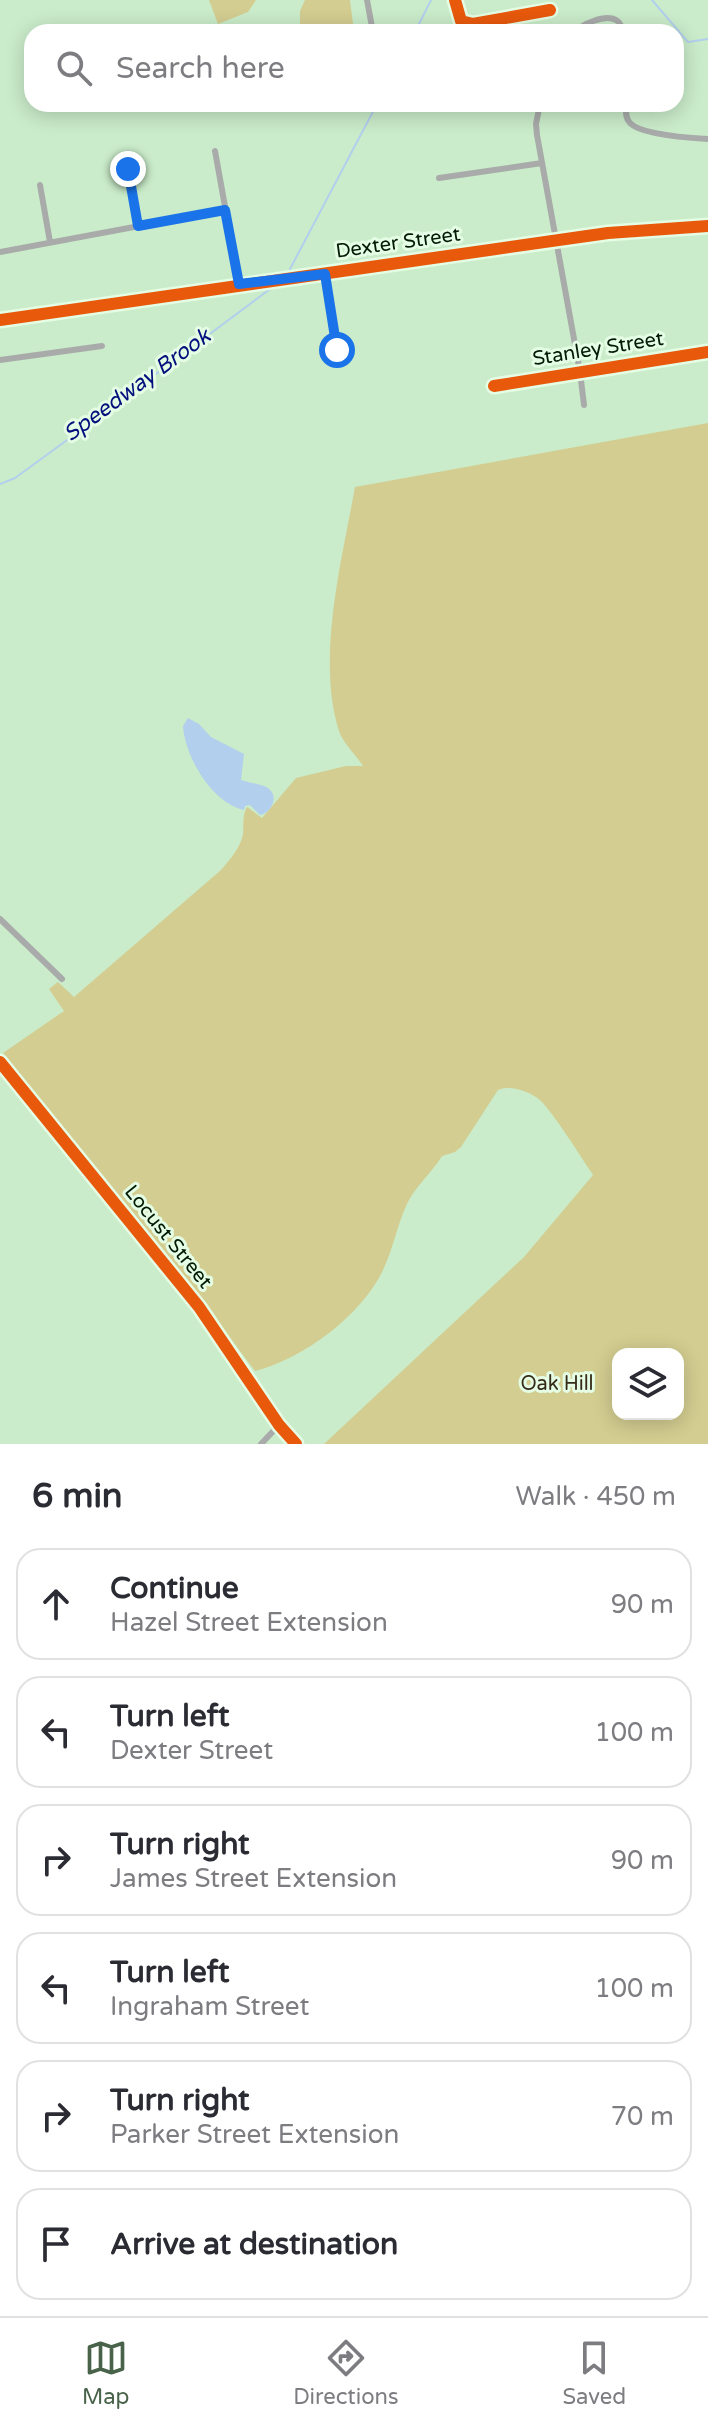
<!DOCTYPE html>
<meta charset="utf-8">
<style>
:root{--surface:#fff;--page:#f7f7f7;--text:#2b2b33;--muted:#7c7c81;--line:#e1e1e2;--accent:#486349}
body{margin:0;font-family:"Varela Round",sans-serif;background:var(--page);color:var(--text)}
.controls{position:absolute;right:24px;bottom:24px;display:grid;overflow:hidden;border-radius:16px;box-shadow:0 4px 20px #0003}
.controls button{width:72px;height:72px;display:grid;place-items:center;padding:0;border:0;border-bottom:2px solid var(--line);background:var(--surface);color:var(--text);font:40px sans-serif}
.stop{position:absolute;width:24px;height:24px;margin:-18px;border:6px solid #1a73e8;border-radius:50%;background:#fff}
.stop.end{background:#1a73e8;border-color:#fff;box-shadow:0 2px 8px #0008}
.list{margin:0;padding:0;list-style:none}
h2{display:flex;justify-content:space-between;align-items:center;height:104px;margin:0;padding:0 32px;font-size:34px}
h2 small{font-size:26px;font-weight:400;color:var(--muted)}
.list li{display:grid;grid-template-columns:52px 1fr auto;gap:24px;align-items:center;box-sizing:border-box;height:112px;margin:0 16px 16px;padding:0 16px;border:2px solid var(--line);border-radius:24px}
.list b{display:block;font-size:30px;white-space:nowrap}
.list p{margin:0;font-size:26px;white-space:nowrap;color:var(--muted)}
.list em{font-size:26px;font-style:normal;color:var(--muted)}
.icon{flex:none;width:44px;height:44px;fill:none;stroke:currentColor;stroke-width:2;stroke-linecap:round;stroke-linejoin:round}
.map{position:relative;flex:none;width:708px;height:1444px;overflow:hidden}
.search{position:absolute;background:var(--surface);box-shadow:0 4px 20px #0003;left:24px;right:24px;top:24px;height:88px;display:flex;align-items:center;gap:20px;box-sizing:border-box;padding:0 28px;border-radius:24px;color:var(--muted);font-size:30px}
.sheet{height:872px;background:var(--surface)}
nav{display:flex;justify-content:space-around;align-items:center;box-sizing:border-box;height:112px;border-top:2px solid var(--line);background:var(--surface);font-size:22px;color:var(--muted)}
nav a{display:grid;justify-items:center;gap:4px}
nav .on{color:var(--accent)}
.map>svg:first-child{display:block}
.green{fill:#d3cd91;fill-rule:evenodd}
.water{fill:#b2cfed}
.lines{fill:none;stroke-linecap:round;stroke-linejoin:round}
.stream{stroke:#b2cfed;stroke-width:2}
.street{stroke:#a9abaa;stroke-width:6}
.cycleway-casing{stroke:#e4fde4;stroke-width:17}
.cycleway{stroke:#e8590c;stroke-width:12}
.route{stroke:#1a73e8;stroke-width:10}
.labels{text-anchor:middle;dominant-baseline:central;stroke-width:6;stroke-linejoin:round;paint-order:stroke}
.street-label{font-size:20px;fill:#021904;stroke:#e4fde4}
.park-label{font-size:20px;fill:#362c19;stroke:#e4fde4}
.water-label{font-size:22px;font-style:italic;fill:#030f7d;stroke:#e4fde4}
</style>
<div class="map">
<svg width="708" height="1444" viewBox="0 0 708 1444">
<rect width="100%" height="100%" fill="#caecca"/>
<path class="green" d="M209 0H256L248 12 218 24Z
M305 0H350L354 32H300V11Z
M708 423V1444H324L524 1257 593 1175C581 1157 555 1115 540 1100 531 1092 510 1084 498 1090L461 1147 455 1152 442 1156C431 1174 415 1186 406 1206 397 1226 393 1249 383 1270 362 1315 303 1359 255 1371L173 1262 3 1053 64 1011 49 989 58 982 74 997 221 870C230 859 240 849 243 834 244 824 242 816 247 807L262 818 296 778 346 766H363C356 755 343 743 339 731 316 658 342 560 355 487ZM618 1354H678V1414H618Z"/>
<path class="water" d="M188 718 199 724 211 737 244 754 241 780C249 783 262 784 268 788 280 797 271 813 260 815L250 805 245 806 244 810C212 803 185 757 183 726Z"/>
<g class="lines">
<path class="stream" d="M652 0 688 42 708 39
M415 32 431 0
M290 269 377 104
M0 484 15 478 85 427 274 286"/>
<path class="street" d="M367 0 372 27
M455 0 461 21 473 24 550 10
M575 32C582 24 605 14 616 20 621 22 621 27 623 32
M540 104 536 124 537 135 580 372 584 405
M626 104C626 111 625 118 630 123 641 135 691 138 708 139
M215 151 239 284
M128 169 138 226
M439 178 542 163
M40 185 50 242
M0 252 225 210
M325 274 337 350
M0 320 608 233 708 226
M0 360 102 346
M494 386 708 352
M0 919 62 979
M0 1062 199 1307 279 1425 296 1444
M261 1444 279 1425"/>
<defs>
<path id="cycleway" d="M455 0 461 21 473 24 550 10
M0 320 608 233 708 226
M494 386 708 352
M0 1062 199 1307 279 1425 296 1444"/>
</defs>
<use href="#cycleway" class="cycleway-casing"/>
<use href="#cycleway" class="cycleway"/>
</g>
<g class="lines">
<path class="route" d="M128 169 138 226 225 210 239 284 325 274 337 350"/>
</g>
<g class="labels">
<g class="street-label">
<text transform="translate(398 243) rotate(-8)">Dexter Street</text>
<text transform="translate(598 349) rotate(-9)">Stanley Street</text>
<text transform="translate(168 1237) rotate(51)">Locust Street</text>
</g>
<g class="park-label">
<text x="557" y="1384">Oak Hill</text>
</g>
<g class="water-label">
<text transform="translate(137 385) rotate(-36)">Speedway Brook</text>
</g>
</g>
</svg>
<div class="controls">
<button><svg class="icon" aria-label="layers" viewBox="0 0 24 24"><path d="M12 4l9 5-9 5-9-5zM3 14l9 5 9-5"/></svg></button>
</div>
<div class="stop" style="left:337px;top:350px"></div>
<div class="stop end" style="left:128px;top:169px"></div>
<div class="search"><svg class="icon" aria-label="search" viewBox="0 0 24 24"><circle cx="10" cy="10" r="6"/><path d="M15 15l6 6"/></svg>Search here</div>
</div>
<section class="sheet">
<h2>6 min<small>Walk · 450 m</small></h2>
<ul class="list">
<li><svg class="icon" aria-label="ahead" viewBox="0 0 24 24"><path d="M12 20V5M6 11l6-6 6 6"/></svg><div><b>Continue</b><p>Hazel Street Extension</p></div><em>90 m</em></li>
<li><svg class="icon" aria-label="left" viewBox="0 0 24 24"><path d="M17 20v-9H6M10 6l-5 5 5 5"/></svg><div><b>Turn left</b><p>Dexter Street</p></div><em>100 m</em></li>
<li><svg class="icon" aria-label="right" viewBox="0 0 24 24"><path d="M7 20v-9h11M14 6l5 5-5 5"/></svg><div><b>Turn right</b><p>James Street Extension</p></div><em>90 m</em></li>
<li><svg class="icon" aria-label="left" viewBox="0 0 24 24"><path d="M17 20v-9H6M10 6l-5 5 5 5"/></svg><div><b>Turn left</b><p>Ingraham Street</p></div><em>100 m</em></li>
<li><svg class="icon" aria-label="right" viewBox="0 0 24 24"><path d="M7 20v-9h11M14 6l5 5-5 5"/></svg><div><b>Turn right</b><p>Parker Street Extension</p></div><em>70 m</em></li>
<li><svg class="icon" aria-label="arrive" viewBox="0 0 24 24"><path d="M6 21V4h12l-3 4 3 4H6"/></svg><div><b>Arrive at destination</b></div></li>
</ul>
</section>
<nav>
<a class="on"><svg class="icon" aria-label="map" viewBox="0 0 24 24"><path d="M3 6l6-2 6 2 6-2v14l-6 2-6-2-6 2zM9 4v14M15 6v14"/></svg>Map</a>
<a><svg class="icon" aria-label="directions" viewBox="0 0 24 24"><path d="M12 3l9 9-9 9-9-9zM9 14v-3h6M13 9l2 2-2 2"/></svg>Directions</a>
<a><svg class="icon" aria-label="saved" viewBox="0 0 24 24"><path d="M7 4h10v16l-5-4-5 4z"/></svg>Saved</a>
</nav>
